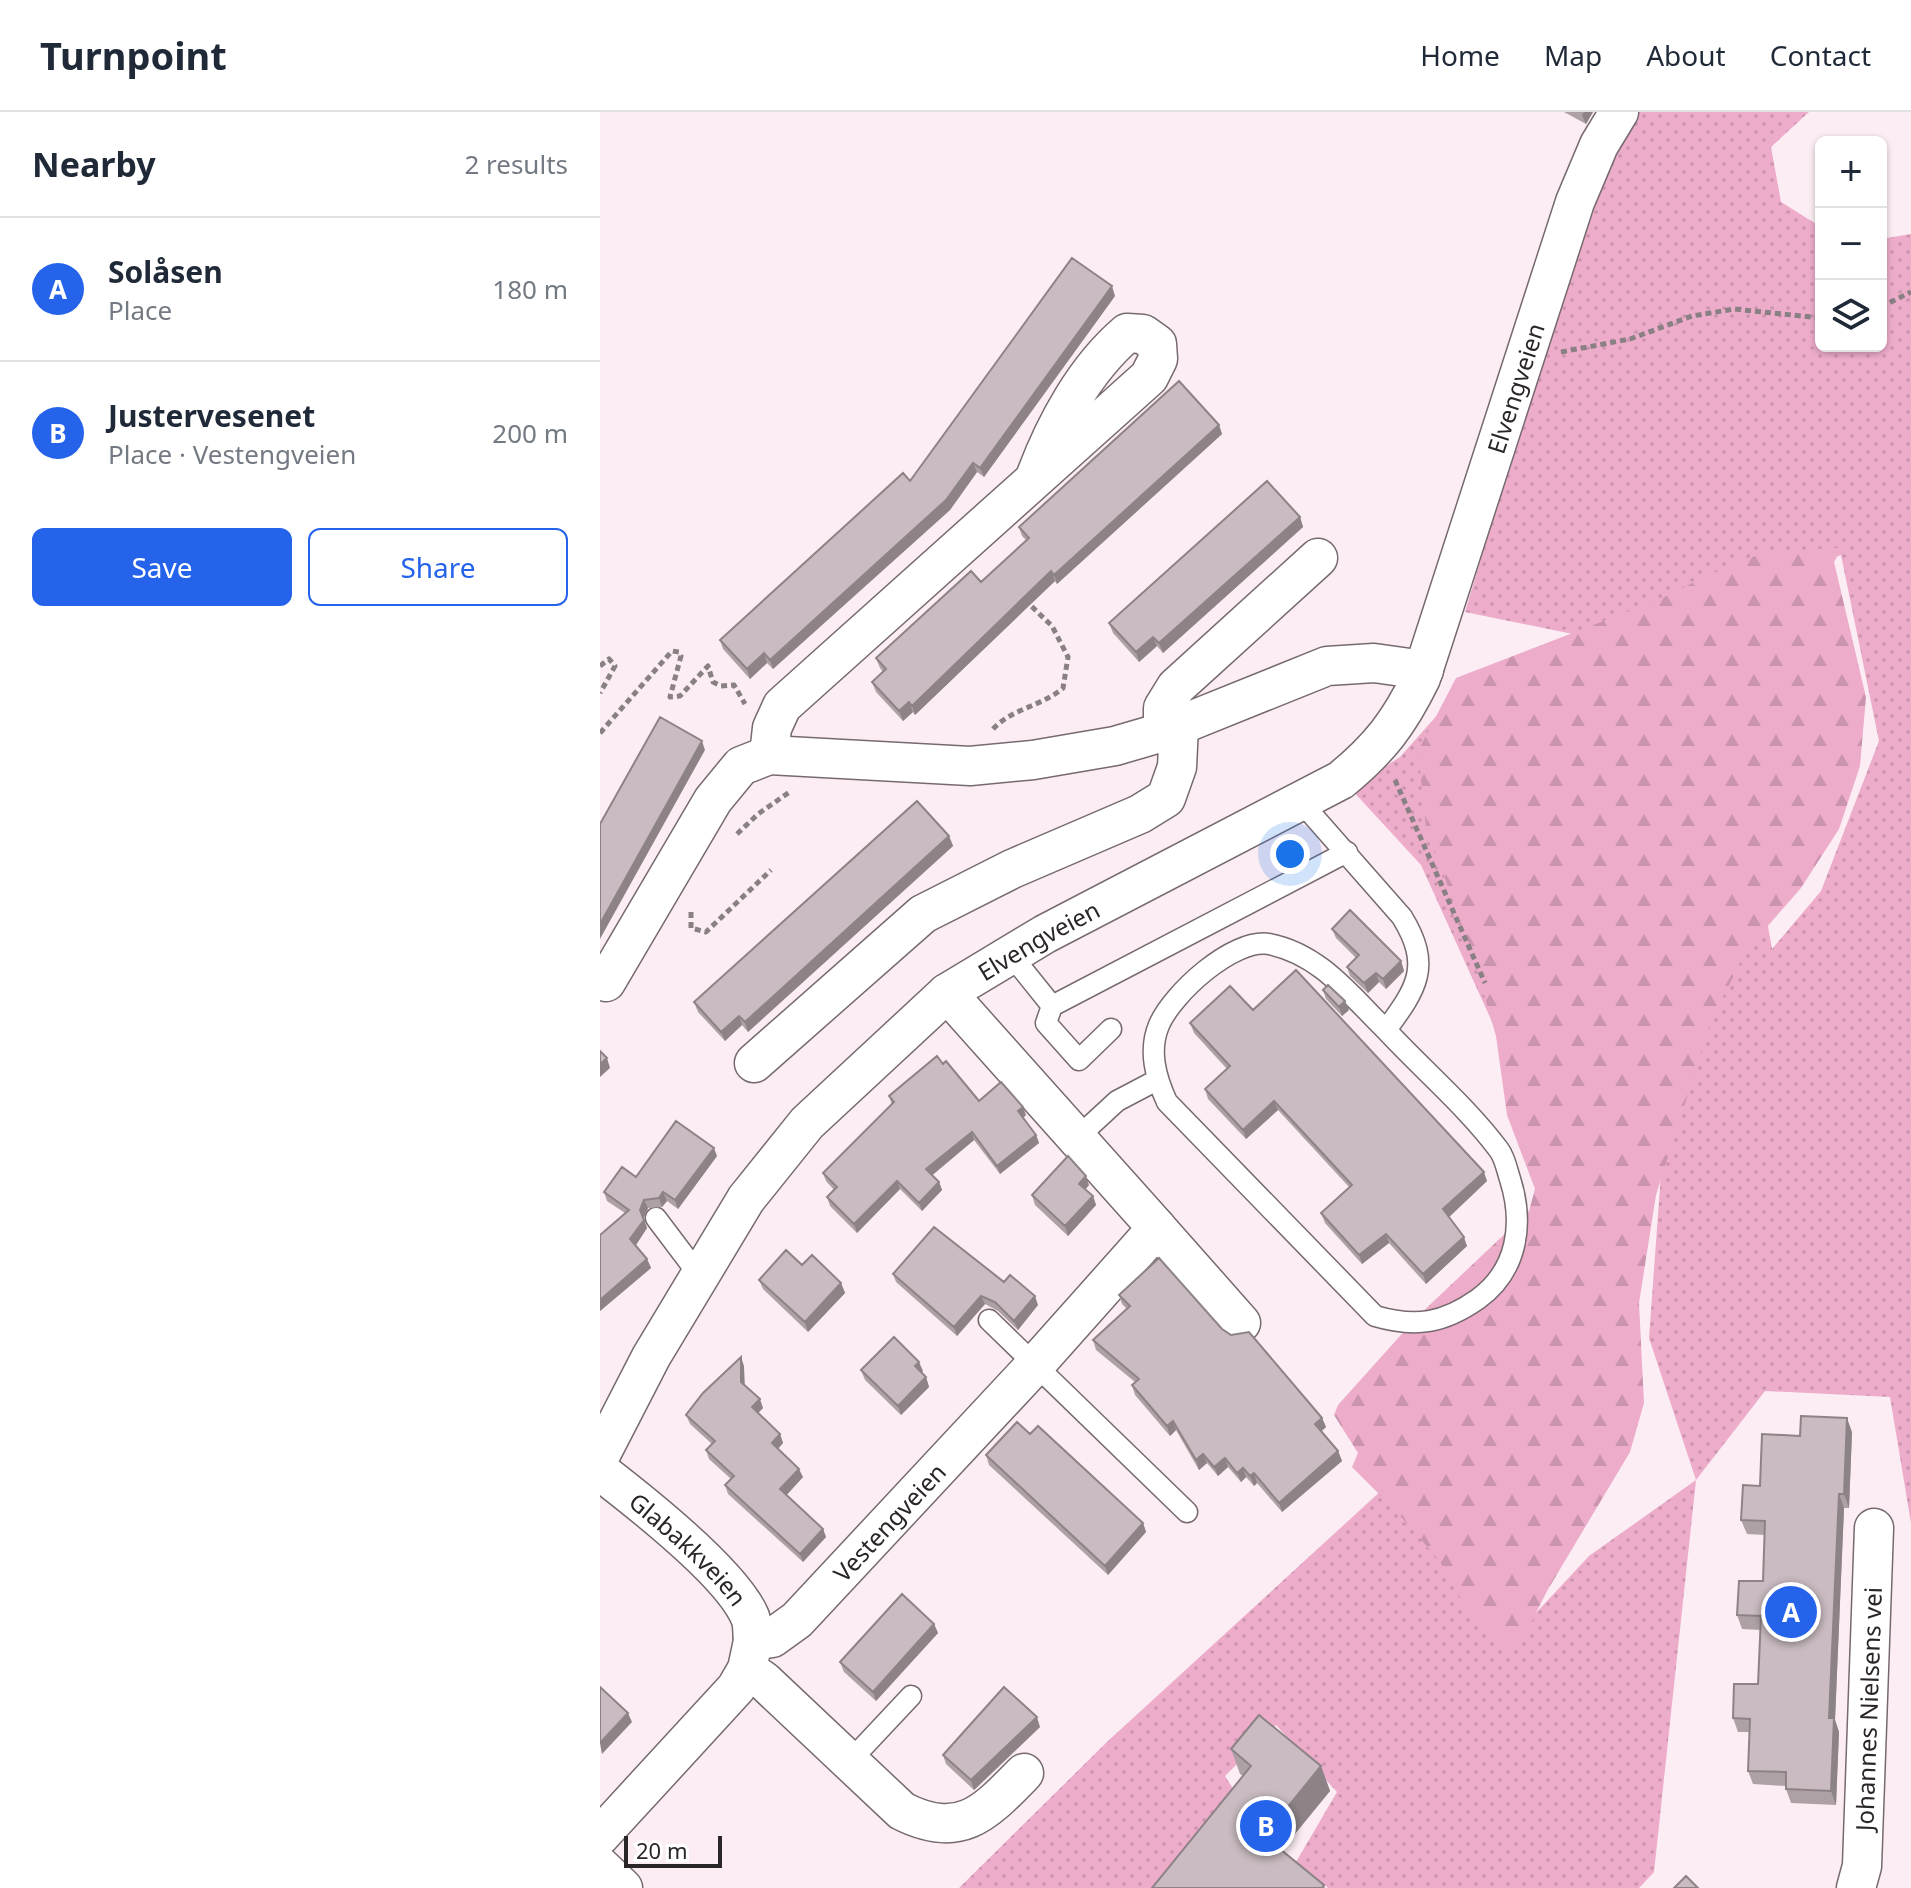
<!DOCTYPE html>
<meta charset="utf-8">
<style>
:root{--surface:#fff;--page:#f6f6f7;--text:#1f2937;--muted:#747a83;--line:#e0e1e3;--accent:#2563eb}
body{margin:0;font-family:"Noto Sans",sans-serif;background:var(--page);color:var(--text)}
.controls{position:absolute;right:24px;top:24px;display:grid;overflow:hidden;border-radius:12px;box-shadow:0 2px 6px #0004}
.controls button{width:72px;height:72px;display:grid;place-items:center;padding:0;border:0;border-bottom:2px solid var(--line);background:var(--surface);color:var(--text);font:40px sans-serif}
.scale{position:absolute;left:24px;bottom:20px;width:98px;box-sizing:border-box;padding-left:8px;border:4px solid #2a2527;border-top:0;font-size:22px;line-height:28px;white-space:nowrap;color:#2a2527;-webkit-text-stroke:6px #fff;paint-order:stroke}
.you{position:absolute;left:690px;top:742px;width:28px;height:28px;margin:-20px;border:6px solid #fff;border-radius:50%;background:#1a73e8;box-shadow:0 0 0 12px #1a73e833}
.badge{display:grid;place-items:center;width:52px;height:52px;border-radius:50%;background:var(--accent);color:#fff;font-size:26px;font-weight:700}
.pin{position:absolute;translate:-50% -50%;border:4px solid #fff;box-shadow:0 2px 8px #0006}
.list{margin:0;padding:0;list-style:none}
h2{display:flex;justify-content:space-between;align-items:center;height:104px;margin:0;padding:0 32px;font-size:34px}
h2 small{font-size:26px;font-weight:400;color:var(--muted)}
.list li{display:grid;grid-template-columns:52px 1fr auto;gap:24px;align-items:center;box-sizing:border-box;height:144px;padding:0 32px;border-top:2px solid var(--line)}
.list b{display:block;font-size:30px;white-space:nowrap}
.list p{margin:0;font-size:26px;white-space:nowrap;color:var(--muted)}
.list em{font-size:26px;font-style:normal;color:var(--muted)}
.actions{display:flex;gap:16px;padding:24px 32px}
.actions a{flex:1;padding:18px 0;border:2px solid var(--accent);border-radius:12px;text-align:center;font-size:28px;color:var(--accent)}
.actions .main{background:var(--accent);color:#fff}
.icon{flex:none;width:44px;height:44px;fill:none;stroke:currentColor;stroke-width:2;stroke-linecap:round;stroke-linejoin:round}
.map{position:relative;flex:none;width:1311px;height:1776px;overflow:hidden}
header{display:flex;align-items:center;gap:48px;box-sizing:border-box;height:112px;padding:0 40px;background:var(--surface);border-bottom:2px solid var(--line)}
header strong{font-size:38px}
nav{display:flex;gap:44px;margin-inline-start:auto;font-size:28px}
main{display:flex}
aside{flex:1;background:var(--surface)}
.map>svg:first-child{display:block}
.grass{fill:url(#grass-dots)}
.forest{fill:url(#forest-firs)}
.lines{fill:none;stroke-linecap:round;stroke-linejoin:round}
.lane-casing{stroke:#766a6f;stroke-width:23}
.street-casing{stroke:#766a6f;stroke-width:41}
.path{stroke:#898084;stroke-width:5;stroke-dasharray:6 4;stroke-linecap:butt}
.lane{stroke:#fff;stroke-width:20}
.street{stroke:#fff;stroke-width:38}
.wall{fill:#ada1a6}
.shaded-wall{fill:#8d8387}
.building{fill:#c9bbc1;stroke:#8d8387;stroke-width:2}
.labels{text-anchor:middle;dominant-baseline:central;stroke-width:8;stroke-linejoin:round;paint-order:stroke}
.street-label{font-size:24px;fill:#2a2527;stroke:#fff}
</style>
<header>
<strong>Turnpoint</strong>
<nav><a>Home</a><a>Map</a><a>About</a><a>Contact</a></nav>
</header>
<main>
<aside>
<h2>Nearby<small>2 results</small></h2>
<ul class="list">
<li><span class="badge">A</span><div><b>Solåsen</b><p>Place</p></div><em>180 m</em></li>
<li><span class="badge">B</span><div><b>Justervesenet</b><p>Place · Vestengveien</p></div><em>200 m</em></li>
</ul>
<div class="actions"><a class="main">Save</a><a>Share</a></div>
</aside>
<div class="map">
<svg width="1311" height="1776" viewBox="0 0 1311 1776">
<defs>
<pattern id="grass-dots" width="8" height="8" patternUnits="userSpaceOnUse" patternTransform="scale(2)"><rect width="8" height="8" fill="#edacca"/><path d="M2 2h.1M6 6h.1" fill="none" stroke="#cb94ae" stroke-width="1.8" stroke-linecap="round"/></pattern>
<pattern id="forest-firs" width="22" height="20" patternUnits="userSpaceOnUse" patternTransform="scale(2)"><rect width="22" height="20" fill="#edacca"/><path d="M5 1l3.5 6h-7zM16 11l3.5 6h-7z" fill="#cb94ae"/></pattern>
</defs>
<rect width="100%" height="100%" fill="#fbedf3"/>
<path class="grass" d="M1039 0H1209L1171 35 1181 90 1221 115V234H1281V127L1311 122V1411L1290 1285 1165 1279 1096 1368 1054 1760 1039 1776H728L696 1750 737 1680 676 1613 625 1664 642 1691 574 1776H359L508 1629 795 1366 934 1503 989 1444 1096 1368 1049 1226 1062 1048 936 1007 821 753 751 677 800 645 847 592 1156 746 1172 837 1221 779 1279 629 1241 443 1002 528 865 500 982 111Z"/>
<path class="forest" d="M1242 436 1234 450 1266 585 1260 654 1239 717 1201 776 1146 839 1111 909 1056 1083 1039 1191 1044 1291 1030 1340 947 1479 919 1535 909 1538 867 1497 839 1448 797 1400 752 1355 758 1341 734 1303 738 1293 817 1205 929 1099 935 1077 907 1003 896 924 871 837 826 715 818 639 856 566 1058 488 1113 461 1168 439Z"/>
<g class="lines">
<defs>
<path id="lane" d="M701 690 802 805C832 854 817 876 786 918 822 957 868 996 899 1038 905 1046 907 1058 910 1067 924 1111 918 1158 878 1187 844 1211 816 1216 775 1204L567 990C556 966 548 939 559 913 572 882 633 826 669 832 720 842 750 883 786 918
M411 843 452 894 747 740
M452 894 446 911 479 948 511 917
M478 1025 517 989 557 968
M56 1106 99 1163
M389 1208 587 1400
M250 1649 311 1584"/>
<g id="street">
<path d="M563 620V596L576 575 718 446"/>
<path d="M169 643 172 616 182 594 549 265 558 247 557 232 543 222 527 221C485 257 455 312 436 363"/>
<path d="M6 870 113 688 141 654 169 643 370 654 433 648 515 634 563 620 727 554 774 551 824 558"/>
<path d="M154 951 323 802 412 757 540 702 566 686 577 655 579 614"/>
<path d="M557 1116 641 1211"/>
<path id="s1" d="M0 1344 51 1245 146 1087 207 1011 347 881 445 822 741 668C780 636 799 611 821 566L975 90 999 33 1019 0"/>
<path id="s2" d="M0 1359C39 1389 132 1462 150 1505 153 1512 152 1521 153 1529"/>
<path d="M147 1557 164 1569 302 1699C360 1728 384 1702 424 1661"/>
<path id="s3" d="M0 1724 136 1576 147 1557 153 1529 172 1526 197 1508 435 1253 557 1116 347 881"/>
<path d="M0 1754 23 1776"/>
<path id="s4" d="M1256 1776 1262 1754 1274 1416"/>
</g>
</defs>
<use href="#lane" class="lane-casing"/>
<use href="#street" class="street-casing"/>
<path class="path" d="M1281 195 1311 180
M961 240 1030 227 1092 204 1134 197 1221 206
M0 554 9 547 15 554 0 581
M393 617C411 597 442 594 463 576L468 545 452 514 425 488
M0 621 72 539 79 540 81 544 70 585 80 584 108 554 113 570 121 574 134 573 145 592
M795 668 885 871
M137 722 158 702 191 679
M91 800V816L106 820 171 758"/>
<use href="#lane" class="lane"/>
<use href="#street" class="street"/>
</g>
<path class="wall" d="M964 0H993L986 12Z
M515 184 384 365 377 360 350 398 173 557 167 551 150 567 123 537 120 528 310 369Z
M619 313 622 322 457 472 455 469 315 603 313 600 303 609 276 580 272 570 283 560 280 556 276 546 381 470 426 428 422 424 419 415Z
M700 405 703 415 563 541 557 534 539 550 513 521 509 511Z
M349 724 353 734 148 920 142 913 125 929 98 900 94 890Z
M732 817 801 849 804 859 786 877 779 870 768 881 750 864 747 855 756 846 736 826Z
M723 878 745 889 749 898 742 904 726 887Z
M653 898 887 1069 849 1105 867 1134 826 1172 789 1131 762 1152 725 1111 721 1101 749 1075 678 998 646 1027 608 987 605 977 627 957 594 921 590 911Z
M289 984 379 989 426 1003 423 1006 436 1023 439 1031 400 1062 374 1028 332 1063 339 1070 342 1078 322 1099 300 1077 257 1121 230 1094 227 1085 234 1078 226 1069 223 1061 292 993Z
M117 1044 78 1097 67 1089 62 1095 48 1096 44 1106 47 1116 36 1133 47 1147 51 1156 0 1199 25 1101 7 1089 4 1080 36 1065Z
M489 1073 485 1078 493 1084 496 1093 468 1124 435 1093 432 1083Z
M202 1153 241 1171 245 1181 208 1220 163 1177 159 1168Z
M293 1162 404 1170 438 1193 418 1218 398 1199 385 1192 357 1224 296 1170Z
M519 1183 622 1217 722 1306 726 1315 721 1320 738 1339 742 1349 682 1400 657 1371 654 1374 646 1365 641 1370 628 1355 618 1364 607 1351 599 1358 576 1318 570 1324 535 1283 532 1273 535 1270 496 1238 493 1228 527 1197 522 1192Z
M144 1254V1273L163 1296 158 1301 180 1322 183 1331 178 1337 203 1365 186 1383 223 1417 226 1425 203 1450 128 1382 125 1373 131 1367 109 1347 106 1338 112 1332 90 1312 86 1303Z
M261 1258 323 1259 321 1261 326 1265 329 1275 301 1303 265 1268Z
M1252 1320 1249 1396H1244L1235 1608 1239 1620 1236 1693 1191 1691 1186 1677V1674L1153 1672 1148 1659 1150 1620H1138L1133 1606 1158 1572 1161 1518 1142 1517 1137 1503 1163 1469 1165 1423 1147 1422 1141 1408 1160 1374 1200 1324Z
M430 1322 543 1411 546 1420 508 1463 389 1353 386 1343Z
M334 1512 338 1521 276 1589 244 1560 240 1550Z
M440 1615 374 1678 346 1652 343 1643Z
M631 1637 721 1654 730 1679 681 1738 724 1773 725 1776H552L643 1664 640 1662Z"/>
<path class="shaded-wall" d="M984 0H993L986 12 982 3Z
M512 174 515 184 384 365 380 356Z
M619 313 622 322 457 472 454 463Z
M373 351 377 360 350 398 173 557 170 548Z
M700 405 703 415 563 541 559 531Z
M451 459 455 469 315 603 312 594Z
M553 525 557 534 539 550 536 540Z
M164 541 167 551 150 567 147 557Z
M309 590 313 600 303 609 299 599Z
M102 629 105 638 0 827V812Z
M349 724 353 734 148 920 145 910Z
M801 849 804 859 786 877 783 867Z
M776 861 779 870 768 881 764 871Z
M745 889 749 898 742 904 739 895Z
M139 904 142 913 125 929 121 920Z
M7 946 10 956 0 965V952Z
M674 989 678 998 646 1027 643 1018Z
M423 995 426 1003 421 1007 418 999Z
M372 1020 374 1028 329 1066 326 1057Z
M436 1023 439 1031 400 1062 397 1054Z
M114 1036 117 1044 78 1097 75 1088Z
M884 1060 887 1069 847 1107 843 1097Z
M486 1064 489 1073 482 1081 479 1072Z
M297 1069 300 1077 257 1121 254 1112Z
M339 1070 342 1078 322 1099 319 1091Z
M63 1080 67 1089 62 1095 59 1086Z
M493 1084 496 1093 468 1124 465 1114Z
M44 1088 48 1096 43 1107 40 1098Z
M44 1108 47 1116 34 1136 30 1127Z
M786 1122 789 1131 762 1152 759 1143Z
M864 1125 867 1134 826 1172 823 1162Z
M47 1147 51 1156 0 1199V1188Z
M241 1171 245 1181 208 1220 205 1210Z
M381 1184 385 1192 357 1224 354 1215Z
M435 1184 438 1193 418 1218 414 1209Z
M141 1245 144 1254 145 1278 141 1270Z
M319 1250 323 1259 318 1264 315 1254Z
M326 1265 329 1275 301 1303 298 1294Z
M160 1287 163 1296 155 1304 152 1295Z
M722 1306 726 1315 718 1322 715 1312Z
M1247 1306 1252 1320 1249 1396 1244 1382Z
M573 1309 576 1318 570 1324 567 1314Z
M180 1322 183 1331 175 1340 172 1331Z
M738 1339 742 1349 682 1400 679 1391Z
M603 1342 607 1351 599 1358 596 1348Z
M625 1346 628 1355 618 1364 614 1355Z
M643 1356 646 1365 641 1370 637 1361Z
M199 1357 203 1365 184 1386 180 1377Z
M654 1361 657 1371 654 1374 650 1364Z
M1239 1382 1244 1396 1235 1608 1239 1620 1236 1693 1231 1679 1229 1606Z
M543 1411 546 1420 508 1463 505 1454Z
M223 1417 226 1425 203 1450 200 1442Z
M334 1512 338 1521 276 1589 273 1580Z
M28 1601 32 1610 2 1642 0 1631Z
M437 1605 440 1615 374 1678 371 1668Z
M721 1654 730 1679 673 1749 664 1724Z"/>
<path class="building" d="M472 146 512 174 380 356 373 351 346 388 170 548 164 541 147 557 120 528 303 361 310 369Z
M579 269 619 313 454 463 451 459 312 594 309 590 299 599 272 570 286 557 276 546 371 459 381 470 429 426 419 415Z
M667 369 700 405 559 531 553 525 536 540 509 511Z
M60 605 102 629 0 812V712Z
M317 689 349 724 145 910 139 904 121 920 94 890Z
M750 798 801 849 783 867 776 861 764 871 747 855 759 843 732 817Z
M696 858 884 1060 843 1097 864 1125 823 1162 786 1122 759 1143 721 1101 752 1073 674 989 643 1018 605 977 630 954 590 911 630 874 653 898Z
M728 873 745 889 739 895 723 878Z
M0 939 7 946 0 952Z
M337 944 343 952 346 949 379 989 401 970 423 995 418 999 436 1023 397 1054 372 1020 326 1057 339 1070 319 1091 297 1069 254 1112 227 1085 237 1075 223 1061 294 990 289 984Z
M76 1009 114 1036 75 1088 63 1080 59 1086 44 1088 40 1098 44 1108 30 1127 47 1147 0 1188V1123L29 1098 4 1080 22 1055 36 1065Z
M468 1044 486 1064 479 1072 493 1084 465 1114 432 1083Z
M334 1115 404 1170 410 1163 435 1184 414 1209 395 1190 381 1184 354 1215 293 1162Z
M186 1138 202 1153 212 1143 241 1171 205 1210 159 1168Z
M559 1146 622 1217 631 1223 649 1220 722 1306 715 1312 738 1339 679 1391 654 1361 650 1364 643 1356 637 1361 625 1346 614 1355 603 1342 596 1348 573 1309 567 1314 532 1273 539 1267 493 1228 530 1194 519 1183Z
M294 1225 319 1250 315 1254 326 1265 298 1294 261 1258Z
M141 1245V1270L160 1287 152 1295 180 1322 172 1331 199 1357 180 1377 223 1417 200 1442 125 1373 134 1364 106 1338 115 1329 86 1303 103 1281Z
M1201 1304 1247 1306 1244 1382H1239L1229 1606H1234L1231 1679 1186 1677V1660L1148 1659 1150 1607 1133 1606 1134 1572H1158L1161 1504 1137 1503 1139 1469H1163L1165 1409 1141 1408 1143 1373 1160 1374 1162 1322 1200 1324Z
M417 1310 430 1322 438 1314 543 1411 505 1454 386 1343Z
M302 1482 334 1512 273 1580 240 1550Z
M0 1575 28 1601 0 1631Z
M404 1575 437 1605 371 1668 343 1643Z
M659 1603 721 1654 664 1724 724 1773 722 1776H552L651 1654 631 1637Z
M1086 1764 1098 1776H1074Z"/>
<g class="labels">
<g class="street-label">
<text stroke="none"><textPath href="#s1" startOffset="1468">Elvengveien</textPath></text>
<text stroke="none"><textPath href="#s1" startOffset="690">Elvengveien</textPath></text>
<text stroke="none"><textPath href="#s3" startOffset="436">Vestengveien</textPath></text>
<text stroke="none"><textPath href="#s2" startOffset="118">Glabakkveien</textPath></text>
<text stroke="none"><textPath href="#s4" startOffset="180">Johannes Nielsens vei</textPath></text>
</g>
</g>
</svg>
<div class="controls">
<button>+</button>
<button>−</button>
<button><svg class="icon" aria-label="layers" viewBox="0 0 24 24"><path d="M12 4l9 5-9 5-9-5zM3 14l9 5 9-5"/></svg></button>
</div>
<div class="scale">20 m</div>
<div class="you"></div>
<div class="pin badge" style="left:1191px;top:1500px">A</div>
<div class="pin badge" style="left:666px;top:1714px">B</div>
</div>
</main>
